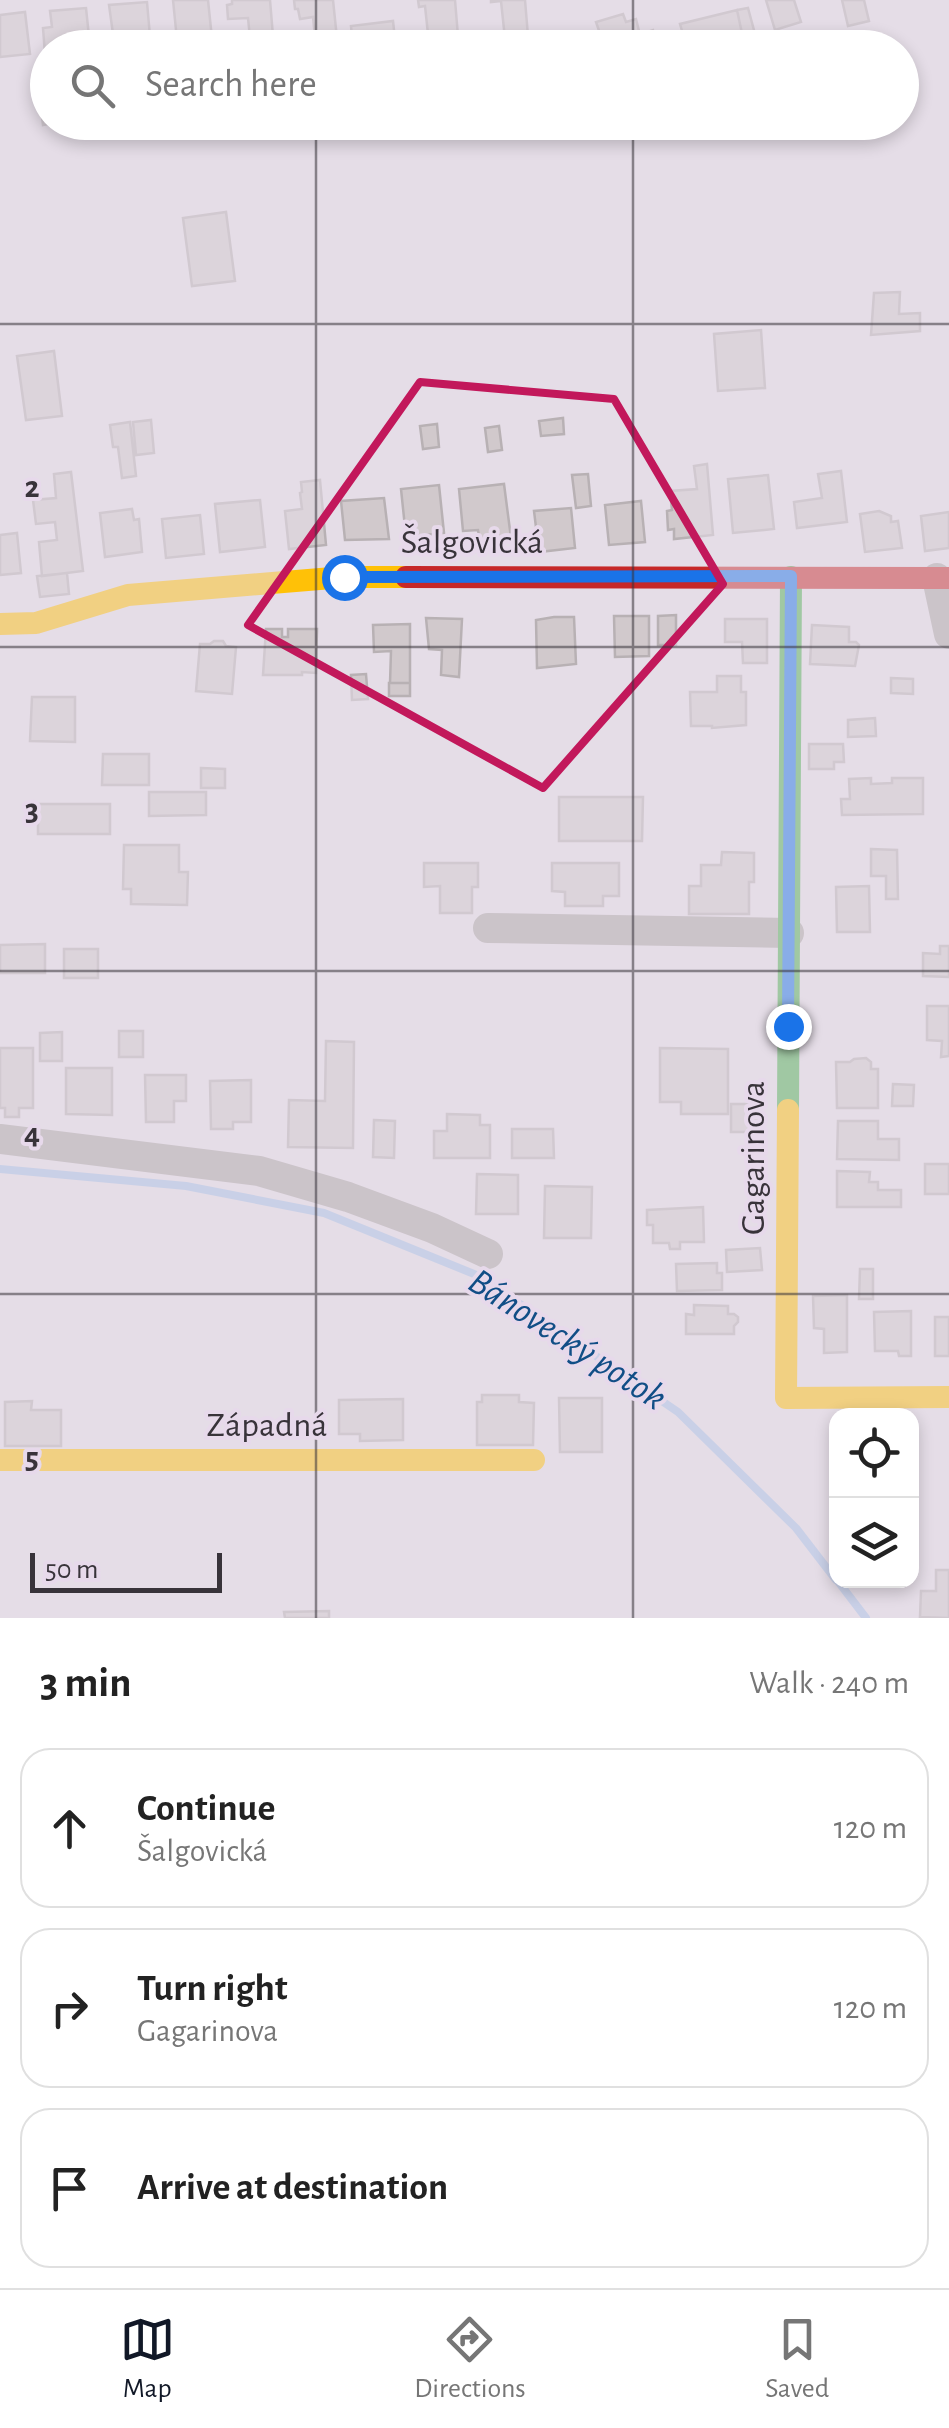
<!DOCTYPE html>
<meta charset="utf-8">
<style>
:root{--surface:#fff;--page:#f6f6f6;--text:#222;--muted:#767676;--line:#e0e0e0;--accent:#111827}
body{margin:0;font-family:"Alegreya Sans",sans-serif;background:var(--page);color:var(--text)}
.controls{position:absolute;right:30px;bottom:30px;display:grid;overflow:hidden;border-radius:20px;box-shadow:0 5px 15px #0003}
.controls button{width:90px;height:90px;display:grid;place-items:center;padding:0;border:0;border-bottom:2px solid var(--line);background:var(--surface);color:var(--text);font:50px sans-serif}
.scale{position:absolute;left:30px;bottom:25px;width:192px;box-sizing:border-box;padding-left:10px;border:5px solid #38333a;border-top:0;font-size:28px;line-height:35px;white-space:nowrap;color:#38333a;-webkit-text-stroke:8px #e7d9eb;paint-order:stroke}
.stop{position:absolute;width:30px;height:30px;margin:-22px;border:8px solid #1a73e8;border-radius:50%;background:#fff}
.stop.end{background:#1a73e8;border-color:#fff;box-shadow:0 2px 10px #0008}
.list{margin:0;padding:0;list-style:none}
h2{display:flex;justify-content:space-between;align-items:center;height:130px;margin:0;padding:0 40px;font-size:42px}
h2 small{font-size:32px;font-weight:400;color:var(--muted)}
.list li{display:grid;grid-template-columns:65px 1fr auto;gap:30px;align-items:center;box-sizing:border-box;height:160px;margin:0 20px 20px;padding:0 20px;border:2px solid var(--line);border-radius:30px}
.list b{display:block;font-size:38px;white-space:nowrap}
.list p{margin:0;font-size:32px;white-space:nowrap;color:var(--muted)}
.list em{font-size:32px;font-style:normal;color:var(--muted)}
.icon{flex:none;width:55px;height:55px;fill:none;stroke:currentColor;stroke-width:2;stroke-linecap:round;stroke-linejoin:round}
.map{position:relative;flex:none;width:949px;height:1618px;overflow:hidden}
.search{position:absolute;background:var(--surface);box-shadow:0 5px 15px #0003;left:30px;right:30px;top:30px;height:110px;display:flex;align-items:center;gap:25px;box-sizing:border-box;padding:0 35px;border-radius:55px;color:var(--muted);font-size:38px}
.sheet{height:670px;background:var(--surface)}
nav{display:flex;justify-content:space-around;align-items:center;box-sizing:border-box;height:140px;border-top:2px solid var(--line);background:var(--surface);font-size:28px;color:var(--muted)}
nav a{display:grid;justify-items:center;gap:5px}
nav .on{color:var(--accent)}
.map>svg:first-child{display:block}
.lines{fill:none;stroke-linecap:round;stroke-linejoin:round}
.stream{stroke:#a7c2e6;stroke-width:8}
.building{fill:#d1c9cc;stroke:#b8b1b4;stroke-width:2.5}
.street{stroke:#aba6a5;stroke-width:30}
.fast{stroke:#4caf50;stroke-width:22}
.slow{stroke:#ffc107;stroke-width:22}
.jam{stroke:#c62828;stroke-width:22}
.route{stroke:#1a73e8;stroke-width:12}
.marked{fill:none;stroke:#c2185b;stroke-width:8;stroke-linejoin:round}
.grid{fill:none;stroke:#38333a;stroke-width:2.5;stroke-opacity:0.55}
.labels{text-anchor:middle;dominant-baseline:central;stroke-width:8;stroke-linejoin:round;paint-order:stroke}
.street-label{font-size:35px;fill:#38333a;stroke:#e7d9eb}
.water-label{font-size:38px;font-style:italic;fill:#114e86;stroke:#e7d9eb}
.grid-label{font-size:32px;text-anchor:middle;font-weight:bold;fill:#38333a;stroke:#e7d9eb;stroke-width:8;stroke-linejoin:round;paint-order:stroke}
</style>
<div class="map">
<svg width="949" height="1618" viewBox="0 0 949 1618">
<rect width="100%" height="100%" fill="#e5dde7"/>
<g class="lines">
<path class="stream" d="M0 1169 186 1186 324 1213 479 1276 678 1412 796 1528 836 1580
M837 1580 866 1618"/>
</g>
<path class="building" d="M173 0H208L213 48H192V39L177 40Z
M232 0H270L274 48H251L248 18 228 19 227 5 232 4Z
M294 0H333L338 48H316L313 17 300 19 298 9H295Z
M418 0H455L459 48H436L434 33 428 34 425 6 419 7Z
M491 0H525L529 48H506L501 1 491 2Z
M766 0H794L801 22 775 30Z
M842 0H864L869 21 848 26Z
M147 2 151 48 123 45 122 34H113L109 5Z
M86 8 90 46 48 48V54H45L43 28 52 27 50 11Z
M748 8 755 34 743 38 737 10Z
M737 10 743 38 737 40 739 48H720L719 43 702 48H687L680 24Z
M25 12 30 54 0 57V15Z
M623 14 626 22 636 19 639 31 634 33 636 36 653 30 659 48H605L596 22Z
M393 21 396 48H353L351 26Z
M48 79V122H59L43 125 38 80Z
M226 212 235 281 192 286 183 218Z
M900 292 899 314 920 313V331L871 335 874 293Z
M761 330 765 388 718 391 714 334Z
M54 351 62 416 26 420 17 356Z
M563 418 564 434 541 436 539 421Z
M151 420 154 453 136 455 133 422Z
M130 422 136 476 122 478 118 447H113L110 425Z
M437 424 439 447 423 449 420 426Z
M499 426 502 450 488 452 485 428Z
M707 464 713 535 674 539V529L668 530 667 511 672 510 670 491 697 489 694 466Z
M841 471 847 522 797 528 794 502 822 498 818 474Z
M71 472 83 571 42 576 39 542 57 540 55 522 36 524 33 500 56 498 54 474Z
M588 474 591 506 576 508 572 475Z
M768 475 774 529 733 533 728 479Z
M320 480 326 545 289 549 285 511 302 509 300 493 302 492 301 482Z
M504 484 511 538 480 541 478 530 463 531 459 489Z
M439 485 444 533 406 537 401 489Z
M384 498 389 539 345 540 341 501Z
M260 500 265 547 220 552 215 504Z
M641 501 645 542 609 545 605 505Z
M571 508 575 548 539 552 534 511Z
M132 509 134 520 139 519 142 552 105 557 100 513Z
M879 511 891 516V522L898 521 902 548 865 552 860 514Z
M949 512V548L925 551 921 516Z
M200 515 204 554 166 558 162 519Z
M17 533 21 573 0 575V535Z
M67 573 69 594 40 597 37 576Z
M676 615V645H658V616Z
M614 616H649V656L615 657Z
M554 617H574L576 664 537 668 536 620Z
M426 618 462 619 459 677 441 675 442 650 429 649Z
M725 619H767V663H743L742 642H725Z
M410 624V683H390L391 651 374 652 373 625Z
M812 625 849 627V642H856L859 645 855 666 810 664Z
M266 629H282V637H288V629H317L316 673 302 672V675H263Z
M214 641H223L226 646 236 647 232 694 196 691 200 644H210Z
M366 674 368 699 352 700 351 675Z
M717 676H741V692H746V725L712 728V726H691L690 692H717Z
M891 678 913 679V694L891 693Z
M389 683H410V696H389Z
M32 697H75V742L30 741Z
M875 718 876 736 848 737V720Z
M809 744H843L844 762H834V769H809Z
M103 754H149V785H102Z
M201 768 225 769V788H201Z
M871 778V784L892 783V778H923V814L842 815 841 799H850L849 779Z
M149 792H206V815L149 816Z
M559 797H643L642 841H559Z
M38 804H110V834H38Z
M124 845H179V872H188L187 905 131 904V889H123Z
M871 849 897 850 898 899H886V876H871Z
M722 852 754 853V882H749V914H689V886H701V865H721Z
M424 863H478V887H472V913H440V886L424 887Z
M552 863H619V896H603V906H565V892L552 891Z
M869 886 870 932H837L836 887Z
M45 944V973H0V945Z
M940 946H949V977L923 976V953L940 954Z
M64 949H98V978H64Z
M927 1006H949V1056L941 1057 942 1041 927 1040Z
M119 1031H143V1057H119Z
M62 1032V1061H40V1033Z
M326 1041 354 1042 353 1148 288 1147 289 1100 325 1101Z
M0 1048H33V1108H19V1117H5V1108H0Z
M660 1048 728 1049V1114H681V1102H660Z
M866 1058 871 1062V1069H878V1108H837L836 1062H850L854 1059Z
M66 1068H112V1115L66 1114Z
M145 1075H186V1101H174V1122H146Z
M251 1080V1122H233V1129H211L210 1081Z
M893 1084 914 1085 913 1106H892Z
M731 1104H760V1132H731Z
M447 1114 480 1115V1125H490V1158H434V1131H447Z
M374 1120 395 1121 394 1158 373 1157Z
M838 1121H878V1139H899V1160L837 1159Z
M512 1129H553L554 1158H512Z
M925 1164H949V1194H925Z
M837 1171 870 1172 869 1182H878V1190H901V1207H837Z
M477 1174 518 1175V1214H476Z
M545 1186 592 1187 591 1238H544Z
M703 1207 704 1242H680V1249H670L669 1243H653V1225H647V1210Z
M760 1248 762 1270 727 1272 726 1250Z
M717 1263V1273H722V1290L677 1291 676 1264Z
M860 1269H873V1299H859Z
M847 1295V1352L824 1353V1329L814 1328 813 1296Z
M694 1305 728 1306V1314H734L738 1317V1322L734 1326V1334H686V1314L694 1315Z
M911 1311V1356H899L898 1351H875L874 1312Z
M935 1317H949V1356H935Z
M482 1395H519V1402L534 1403 533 1445H477V1402H482Z
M559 1398H602V1452H560Z
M403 1399V1440L360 1441V1434H339V1400Z
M32 1401 31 1410H61V1446H5V1402Z
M936 1570H949V1618L920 1617 921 1591H936Z
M329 1611V1618H285L284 1612Z"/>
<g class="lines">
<path class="street" d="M937 578 949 634
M488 928 789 933
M0 1139 259 1171 348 1197 432 1228 488 1254"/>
<path class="fast" d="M788 1110 791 577"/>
<path class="slow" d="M0 624 36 623 128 595 344 577H406
M788 1110 786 1398 949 1397
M0 1460H534"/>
<path class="jam" d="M406 577 949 578"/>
</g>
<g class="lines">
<path class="route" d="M344 577 791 576 788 1026"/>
</g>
<path d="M0 0H949V1618H0ZM420 382 614 399 723 584 543 788 248 625Z" fill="#e5dde7" fill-opacity=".55" fill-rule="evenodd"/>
<path class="marked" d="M420 382 614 399 723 584 543 788 248 625Z"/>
<path class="grid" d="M316 0V48M633 0V48M316 122V1618M633 122V1618M0 324H949M0 647H949M0 971H949M0 1294H949"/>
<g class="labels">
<g class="street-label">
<text x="472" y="542">Šalgovická</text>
<text transform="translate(753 1158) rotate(-90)">Gagarinova</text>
<text x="267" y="1425">Západná</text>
</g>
<g class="water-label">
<text transform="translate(567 1340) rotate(33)">Bánovecký potok</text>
</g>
</g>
<g class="grid-label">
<text x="32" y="497">2</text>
<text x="32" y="820">3</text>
<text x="32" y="1144">4</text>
<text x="32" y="1468">5</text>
</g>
</svg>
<div class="controls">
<button><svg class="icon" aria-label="locate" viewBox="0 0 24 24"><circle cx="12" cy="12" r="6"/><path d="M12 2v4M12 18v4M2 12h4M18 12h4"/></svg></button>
<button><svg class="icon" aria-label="layers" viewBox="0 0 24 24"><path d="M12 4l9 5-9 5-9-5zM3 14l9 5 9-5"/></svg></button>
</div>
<div class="scale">50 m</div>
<div class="stop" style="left:344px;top:577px"></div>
<div class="stop end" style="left:788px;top:1026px"></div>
<div class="search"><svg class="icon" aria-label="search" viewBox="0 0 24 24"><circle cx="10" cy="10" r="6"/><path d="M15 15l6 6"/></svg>Search here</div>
</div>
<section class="sheet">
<h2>3 min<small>Walk · 240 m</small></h2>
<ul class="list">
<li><svg class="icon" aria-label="ahead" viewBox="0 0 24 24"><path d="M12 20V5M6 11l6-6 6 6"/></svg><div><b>Continue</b><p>Šalgovická</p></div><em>120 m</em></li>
<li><svg class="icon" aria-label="right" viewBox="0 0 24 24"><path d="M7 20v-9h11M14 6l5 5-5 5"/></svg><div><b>Turn right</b><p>Gagarinova</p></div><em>120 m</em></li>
<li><svg class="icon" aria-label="arrive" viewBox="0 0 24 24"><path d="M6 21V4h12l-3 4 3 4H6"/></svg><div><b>Arrive at destination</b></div></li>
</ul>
</section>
<nav>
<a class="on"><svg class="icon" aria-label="map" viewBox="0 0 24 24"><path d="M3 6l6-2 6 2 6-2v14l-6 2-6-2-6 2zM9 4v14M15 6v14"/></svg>Map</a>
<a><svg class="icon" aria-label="directions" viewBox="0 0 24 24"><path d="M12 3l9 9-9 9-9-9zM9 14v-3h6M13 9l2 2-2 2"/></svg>Directions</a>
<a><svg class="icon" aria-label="saved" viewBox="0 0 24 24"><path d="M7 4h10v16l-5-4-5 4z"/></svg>Saved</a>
</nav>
